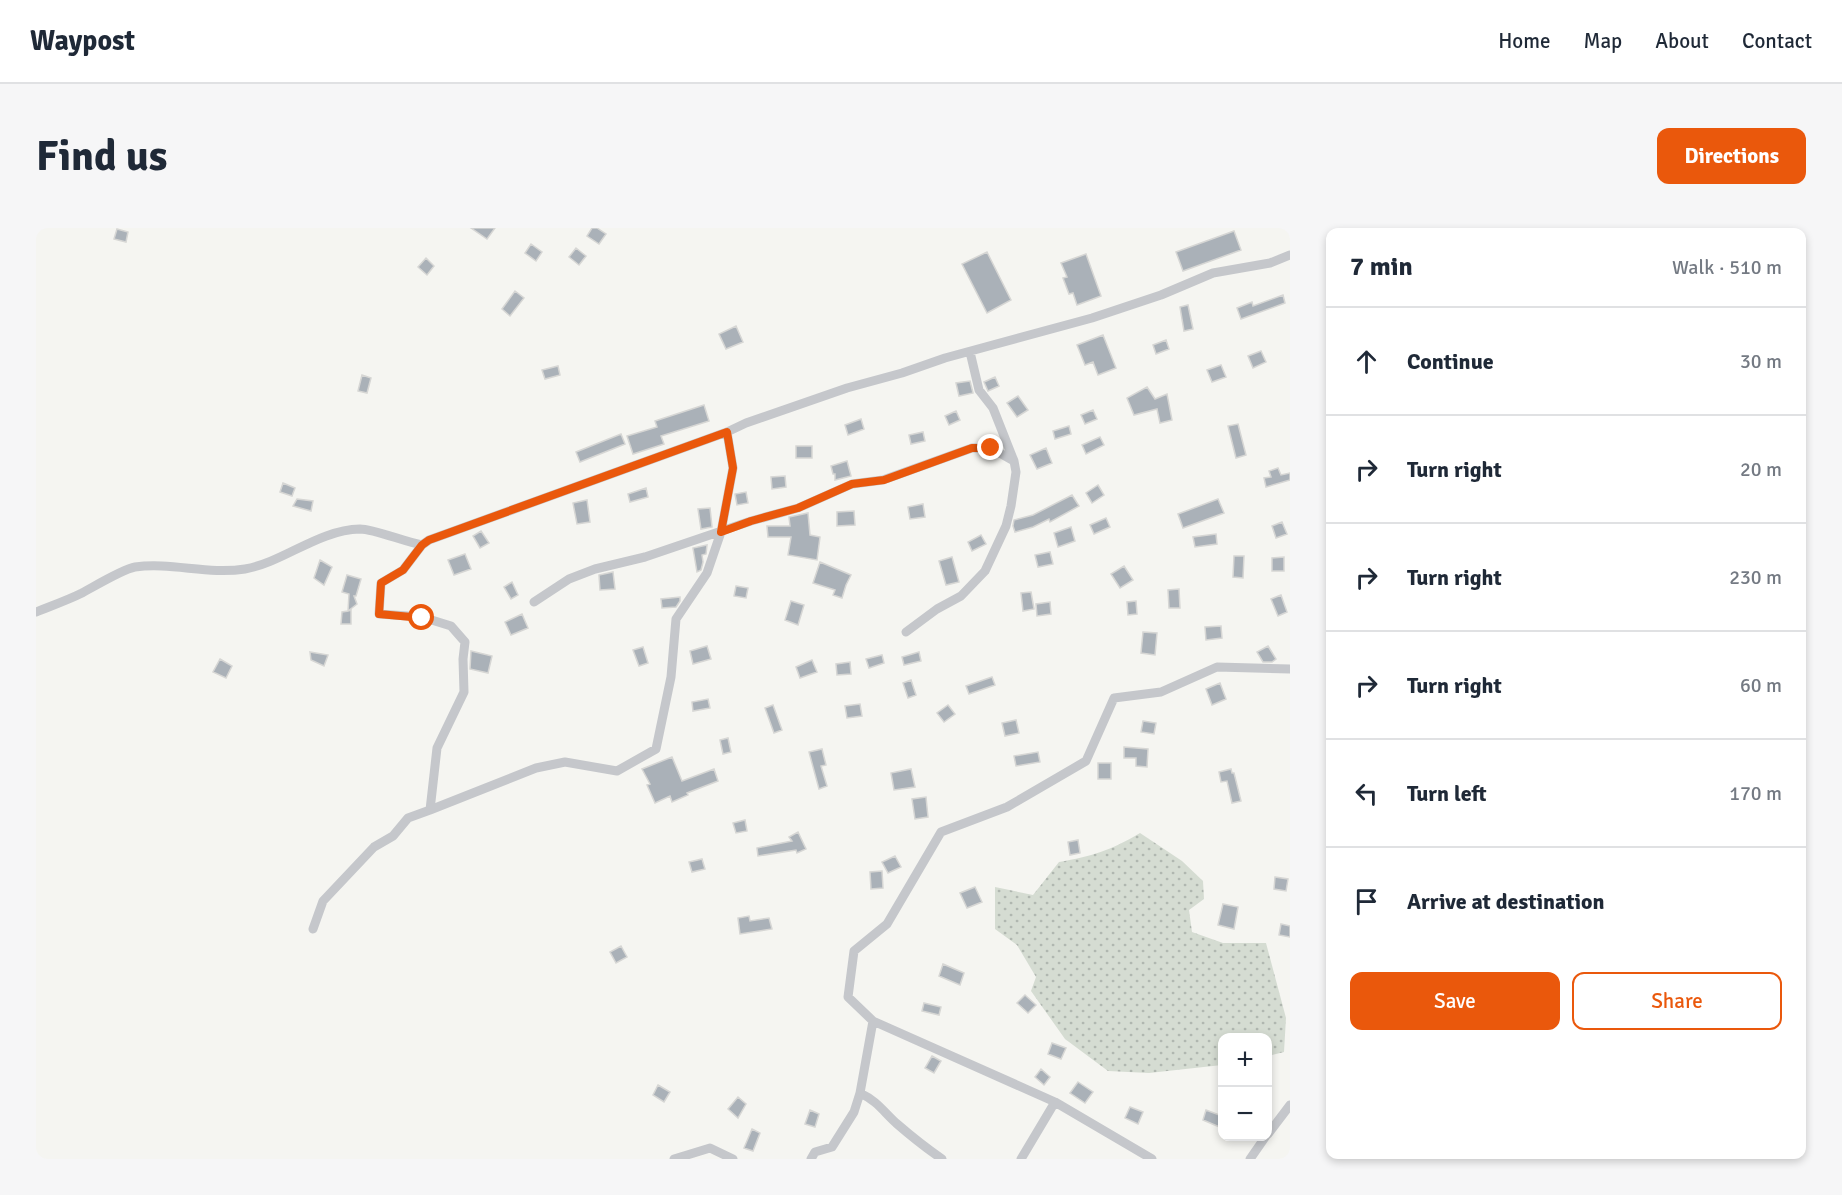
<!DOCTYPE html>
<meta charset="utf-8">
<style>
:root{--surface:#fff;--page:#f6f6f7;--text:#1f2937;--muted:#747a83;--line:#e0e1e3;--accent:#ea580c}
body{margin:0;font-family:Signika,sans-serif;background:var(--page);color:var(--text)}
.controls{position:absolute;right:18px;bottom:18px;display:grid;overflow:hidden;border-radius:12px;box-shadow:0 3px 9px #0003}
.controls button{width:54px;height:54px;display:grid;place-items:center;padding:0;border:0;border-bottom:2px solid var(--line);background:var(--surface);color:var(--text);font:30px sans-serif}
.stop{position:absolute;width:18px;height:18px;margin:-14px;border:4px solid #ea580c;border-radius:50%;background:#fff}
.stop.end{background:#ea580c;border-color:#fff;box-shadow:0 2px 6px #0008}
.list{margin:0;padding:0;list-style:none}
h2{display:flex;justify-content:space-between;align-items:center;height:78px;margin:0;padding:0 24px;font-size:26px}
h2 small{font-size:20px;font-weight:400;color:var(--muted)}
.list li{display:grid;grid-template-columns:39px 1fr auto;gap:18px;align-items:center;box-sizing:border-box;height:108px;padding:0 24px;border-top:2px solid var(--line)}
.list b{display:block;font-size:22px;white-space:nowrap}
.list em{font-size:20px;font-style:normal;color:var(--muted)}
.actions{display:flex;gap:12px;padding:18px 24px}
.actions a{flex:1;padding:14px 0;border:2px solid var(--accent);border-radius:12px;text-align:center;font-size:21px;color:var(--accent)}
.actions .main{background:var(--accent);color:#fff}
.icon{flex:none;width:33px;height:33px;fill:none;stroke:currentColor;stroke-width:2;stroke-linecap:round;stroke-linejoin:round}
.map{position:relative;flex:none;width:1254px;height:931px;overflow:hidden;border-radius:12px}
header{display:flex;align-items:center;gap:36px;box-sizing:border-box;height:84px;padding:0 30px;background:var(--surface);border-bottom:2px solid var(--line)}
header strong{font-size:28px}
nav{display:flex;gap:33px;margin-inline-start:auto;font-size:21px}
.intro{display:flex;align-items:center;justify-content:space-between;box-sizing:border-box;height:144px;padding:0 36px}
h1{margin:0;font-size:42px}
.button{padding:15px 27px;border-radius:12px;background:var(--accent);color:#fff;font-size:21px;font-weight:700}
main{display:flex;gap:36px;padding:0 36px}
aside{flex:1;background:var(--surface);border-radius:12px;box-shadow:0 3px 9px #0003}
.map>svg:first-child{display:block}
.grass{fill:url(#grass-dots)}
.building{fill:#aab1b8;stroke:#d6d6d4;stroke-width:1.5}
.lines{fill:none;stroke-linecap:round;stroke-linejoin:round}
.minor{stroke:#c5c7cb;stroke-width:9}
.route{stroke:#ea580c;stroke-width:8}
</style>
<header>
<strong>Waypost</strong>
<nav><a>Home</a><a>Map</a><a>About</a><a>Contact</a></nav>
</header>
<div class="intro"><h1>Find us</h1><a class="button">Directions</a></div>
<main>
<div class="map">
<svg width="1254" height="931" viewBox="0 0 1254 931">
<defs>
<pattern id="grass-dots" width="8" height="8" patternUnits="userSpaceOnUse" patternTransform="scale(1.5)"><rect width="8" height="8" fill="#d5dcd2"/><path d="M2 2h.1M6 6h.1" fill="none" stroke="#b0b7b0" stroke-width="1.8" stroke-linecap="round"/></pattern>
</defs>
<rect width="100%" height="100%" fill="#f5f5f1"/>
<path class="grass" d="M1104 605 1146 633 1167 653 1168 671 1153 682 1156 704 1187 715H1230L1250 790 1248 824 1232 828V810H1186V837L1113 845 1072 843 1029 811 995 763 1000 749 981 717 959 701V659L997 667 1023 634C1056 628 1074 623 1104 605Z"/>
<path class="building" d="M435 0H459L451 11Z
M556 0H561L570 6 563 16 551 8Z
M81 1 92 4 90 14 78 11Z
M1198 3 1205 22 1147 43 1140 24Z
M495 16 506 24 500 33 489 25Z
M540 20 550 28 543 37 533 29Z
M951 24 975 72 951 85 926 36Z
M1050 26 1065 68 1041 77 1037 65 1033 66 1027 50 1031 49 1025 35Z
M390 30 398 38 391 47 382 39Z
M479 63 488 70 474 88 466 81Z
M1247 67 1249 75 1205 91 1201 80 1216 74 1217 78Z
M1152 77 1157 101 1148 103 1144 79Z
M700 98 707 114 690 121 683 106Z
M1067 107 1080 140 1062 147 1057 134 1049 137 1041 117Z
M1130 112 1133 121 1120 126 1117 117Z
M1225 123 1230 134 1217 140 1212 128Z
M1185 137 1190 149 1176 154 1171 142Z
M522 138 524 147 509 151 506 142Z
M326 147 335 150 331 165 322 163Z
M959 149 963 158 952 163 948 154Z
M934 153 937 165 923 168 920 155Z
M1111 159 1119 171 1131 166 1136 192 1124 195 1121 181 1098 187 1091 170Z
M982 168 992 182 981 189 971 175Z
M668 177 673 193 625 208 628 216 597 226 591 208 621 199 619 193Z
M1057 182 1061 191 1049 196 1045 187Z
M920 183 924 192 913 197 909 188Z
M825 191 828 201 812 207 809 197Z
M1202 196 1210 227 1200 230 1192 198Z
M1033 198 1035 206 1019 211 1017 203Z
M887 204 889 213 875 216 873 207Z
M585 206 589 216 544 234 540 224Z
M1064 209 1068 217 1050 226 1046 217Z
M760 218H776V230H760Z
M1010 220 1016 235 1001 241 994 227Z
M811 233 815 248 799 252V246H797L795 238Z
M1242 240 1245 247 1254 245V252L1230 259 1228 250 1235 249 1233 243Z
M749 248 750 259 736 261 735 249Z
M247 255 259 260 256 268 244 264Z
M1062 257 1068 267 1056 275 1050 265Z
M610 260 612 269 594 274 592 266Z
M710 264 712 275 701 277 699 266Z
M1036 267 1043 278 1014 294 1013 291 997 299 979 304 977 298 978 292 997 287Z
M261 271 277 273 275 283 257 278Z
M1182 271 1188 285 1147 300 1142 286Z
M551 272 554 294 541 296 537 275Z
M887 276 889 289 874 291 872 279Z
M674 280 676 299 665 301 662 281Z
M818 283 819 297 801 298V284Z
M772 285 774 307 784 309 781 332 752 327 755 309H732L731 298H754L753 289Z
M1070 290 1074 299 1058 306 1054 297Z
M1246 294 1251 306 1240 310 1236 298Z
M1035 299 1039 313 1022 319 1018 305Z
M445 303 453 315 444 320 437 308Z
M1180 306 1181 316 1159 319 1157 309Z
M945 307 950 316 936 323 932 314Z
M671 317 670 326 666 327 667 334 665 342 661 344 657 320Z
M1014 324 1017 336 1002 339 999 327Z
M429 326 435 341 418 347 412 332Z
M1198 328H1208L1207 350 1197 349Z
M916 329 923 354 910 357 903 333Z
M1248 329V343H1236V330Z
M284 332 296 339 288 357 278 350Z
M784 334 815 347 810 357 806 370 797 367 799 362 777 355Z
M1088 338 1097 352 1084 360 1075 346Z
M577 344 579 361 564 362 563 347Z
M311 347 325 351 320 368H318L321 376 312 383 315 382V396H305L306 384 312 383 313 366 306 364Z
M476 354 482 367 475 371 468 359Z
M700 358 712 360 710 370 698 368Z
M1143 361 1144 380H1133L1132 362Z
M995 364 998 381 987 383 985 365Z
M1245 367 1251 384 1242 388 1235 371Z
M644 369V373L640 379 626 380 625 371Z
M755 373 768 377 762 397 749 392Z
M1100 373 1101 386 1092 387 1091 374Z
M1014 374 1015 386 1001 388 1000 376Z
M486 386 492 400 475 407 469 394Z
M1185 398 1186 410 1170 412 1169 399Z
M1107 404 1121 405 1119 427 1105 425Z
M671 418 675 431 657 436 654 423Z
M1232 418 1240 431 1236 434H1227L1221 424Z
M607 419 612 435 603 438 597 422Z
M435 423 456 428 452 445 434 441Z
M274 424 292 427 288 438 275 432Z
M883 424 885 433 868 437 866 429Z
M846 427 848 435 833 440 830 431Z
M184 431 196 438 190 450 177 444Z
M776 432 781 444 764 450 760 439Z
M814 434 815 446 801 447 800 436Z
M956 449 959 457 933 466 930 458Z
M875 452 880 467 872 470 867 455Z
M1184 455 1190 471 1176 477 1170 461Z
M672 471 674 480 657 483 656 474Z
M824 476 826 488 811 490 809 478Z
M737 477 746 502 738 505 729 480Z
M912 477 919 486 908 494 901 485Z
M980 492 983 505 969 508 966 495Z
M1107 493 1120 495 1118 506 1105 504Z
M692 510 695 524 687 526 684 512Z
M1088 519 1112 521 1111 539 1100 538V530H1088Z
M786 521 790 537 785 538 791 558 783 561 773 524Z
M1002 524 1004 534 980 538 978 528Z
M636 529 646 553 678 541 682 553 651 565 652 567 636 574 634 568 619 575 611 557 614 556 606 541Z
M1062 535H1075V551H1062Z
M875 541 879 559 858 562 855 545Z
M1195 541 1196 545H1198L1205 573 1196 575 1191 553 1185 554 1183 544Z
M890 569 892 589 879 591 876 571Z
M709 592 711 603 700 605 697 595Z
M762 604 770 621 761 625 760 622 722 628 721 620 756 613 753 609Z
M1042 612 1044 625 1034 627 1032 614Z
M859 628 865 639 852 645 846 634Z
M666 631 669 641 656 644 653 634Z
M846 643 847 660 835 661 834 644Z
M1239 649 1252 651 1250 663 1238 661Z
M939 659 946 674 931 680 924 665Z
M1187 676 1202 679 1198 701 1182 697Z
M713 688 714 693 733 690 736 701 704 706 702 690Z
M1245 696 1254 698V709L1243 707Z
M585 718 591 729 580 735 574 724Z
M907 736 928 745 924 757 903 748Z
M989 767 1000 777 992 785 981 775Z
M888 775 905 779 903 787 886 783Z
M1016 815 1030 820 1025 831 1012 826Z
M896 828 905 833 898 845 889 840Z
M1005 841 1014 849 1008 857 999 849Z
M1042 854 1057 864 1049 875 1034 865Z
M622 857 634 864 628 874 617 867Z
M702 869 710 876 702 890 692 881Z
M1094 879 1107 884 1102 896 1089 890Z
M774 882 783 886 779 899 769 896Z
M1170 882 1186 888V900L1167 892Z
M716 901 724 905 717 923 708 920Z"/>
<g class="lines">
<path class="minor" d="M498 374 533 351 559 341 609 329 715 293 762 280 816 256 847 252 936 220H955L978 233
M0 384C15 378 32 372 46 365 59 358 87 341 99 339 136 334 172 347 209 341 248 334 282 302 324 301 338 301 369 314 386 317L393 312 691 204 710 195 811 160 866 145 909 130 1056 90 1125 67 1177 45 1234 35 1254 27
M870 404 901 381 925 368 949 343 970 298 975 278 980 244 978 233 957 180 943 162 934 124
M394 582 500 540 529 534 581 543 620 521 635 449 640 391 671 345 685 304 697 240 691 204
M277 701 287 673 338 619 357 608 372 590 394 582 401 520 428 464 427 431 429 414 415 398 386 389 343 386 345 355 367 342 386 317
M837 793 1019 874 1116 931
M824 865C841 873 847 883 860 895 875 908 890 920 906 931
M1232 906 1254 877
M638 931 674 920 697 931
M775 931 779 924 796 919 818 884 824 865 837 793 812 769 818 723 851 696 905 604 971 579 1050 533 1078 470 1125 464 1181 439 1254 441
M985 931 1019 874
M1214 931 1230 908"/>
</g>
<g class="lines">
<path class="route" d="M386 390 343 386 345 355 367 342 386 317 393 312 691 204 697 240 685 304 715 293 762 280 816 256 848 252 936 220H955"/>
</g>
</svg>
<div class="controls">
<button>+</button>
<button>−</button>
</div>
<div class="stop" style="left:386px;top:390px"></div>
<div class="stop end" style="left:955px;top:220px"></div>
</div>
<aside>
<h2>7 min<small>Walk · 510 m</small></h2>
<ul class="list">
<li><svg class="icon" aria-label="ahead" viewBox="0 0 24 24"><path d="M12 20V5M6 11l6-6 6 6"/></svg><div><b>Continue</b></div><em>30 m</em></li>
<li><svg class="icon" aria-label="right" viewBox="0 0 24 24"><path d="M7 20v-9h11M14 6l5 5-5 5"/></svg><div><b>Turn right</b></div><em>20 m</em></li>
<li><svg class="icon" aria-label="right" viewBox="0 0 24 24"><path d="M7 20v-9h11M14 6l5 5-5 5"/></svg><div><b>Turn right</b></div><em>230 m</em></li>
<li><svg class="icon" aria-label="right" viewBox="0 0 24 24"><path d="M7 20v-9h11M14 6l5 5-5 5"/></svg><div><b>Turn right</b></div><em>60 m</em></li>
<li><svg class="icon" aria-label="left" viewBox="0 0 24 24"><path d="M17 20v-9H6M10 6l-5 5 5 5"/></svg><div><b>Turn left</b></div><em>170 m</em></li>
<li><svg class="icon" aria-label="arrive" viewBox="0 0 24 24"><path d="M6 21V4h12l-3 4 3 4H6"/></svg><div><b>Arrive at destination</b></div></li>
</ul>
<div class="actions"><a class="main">Save</a><a>Share</a></div>
</aside>
</main>
